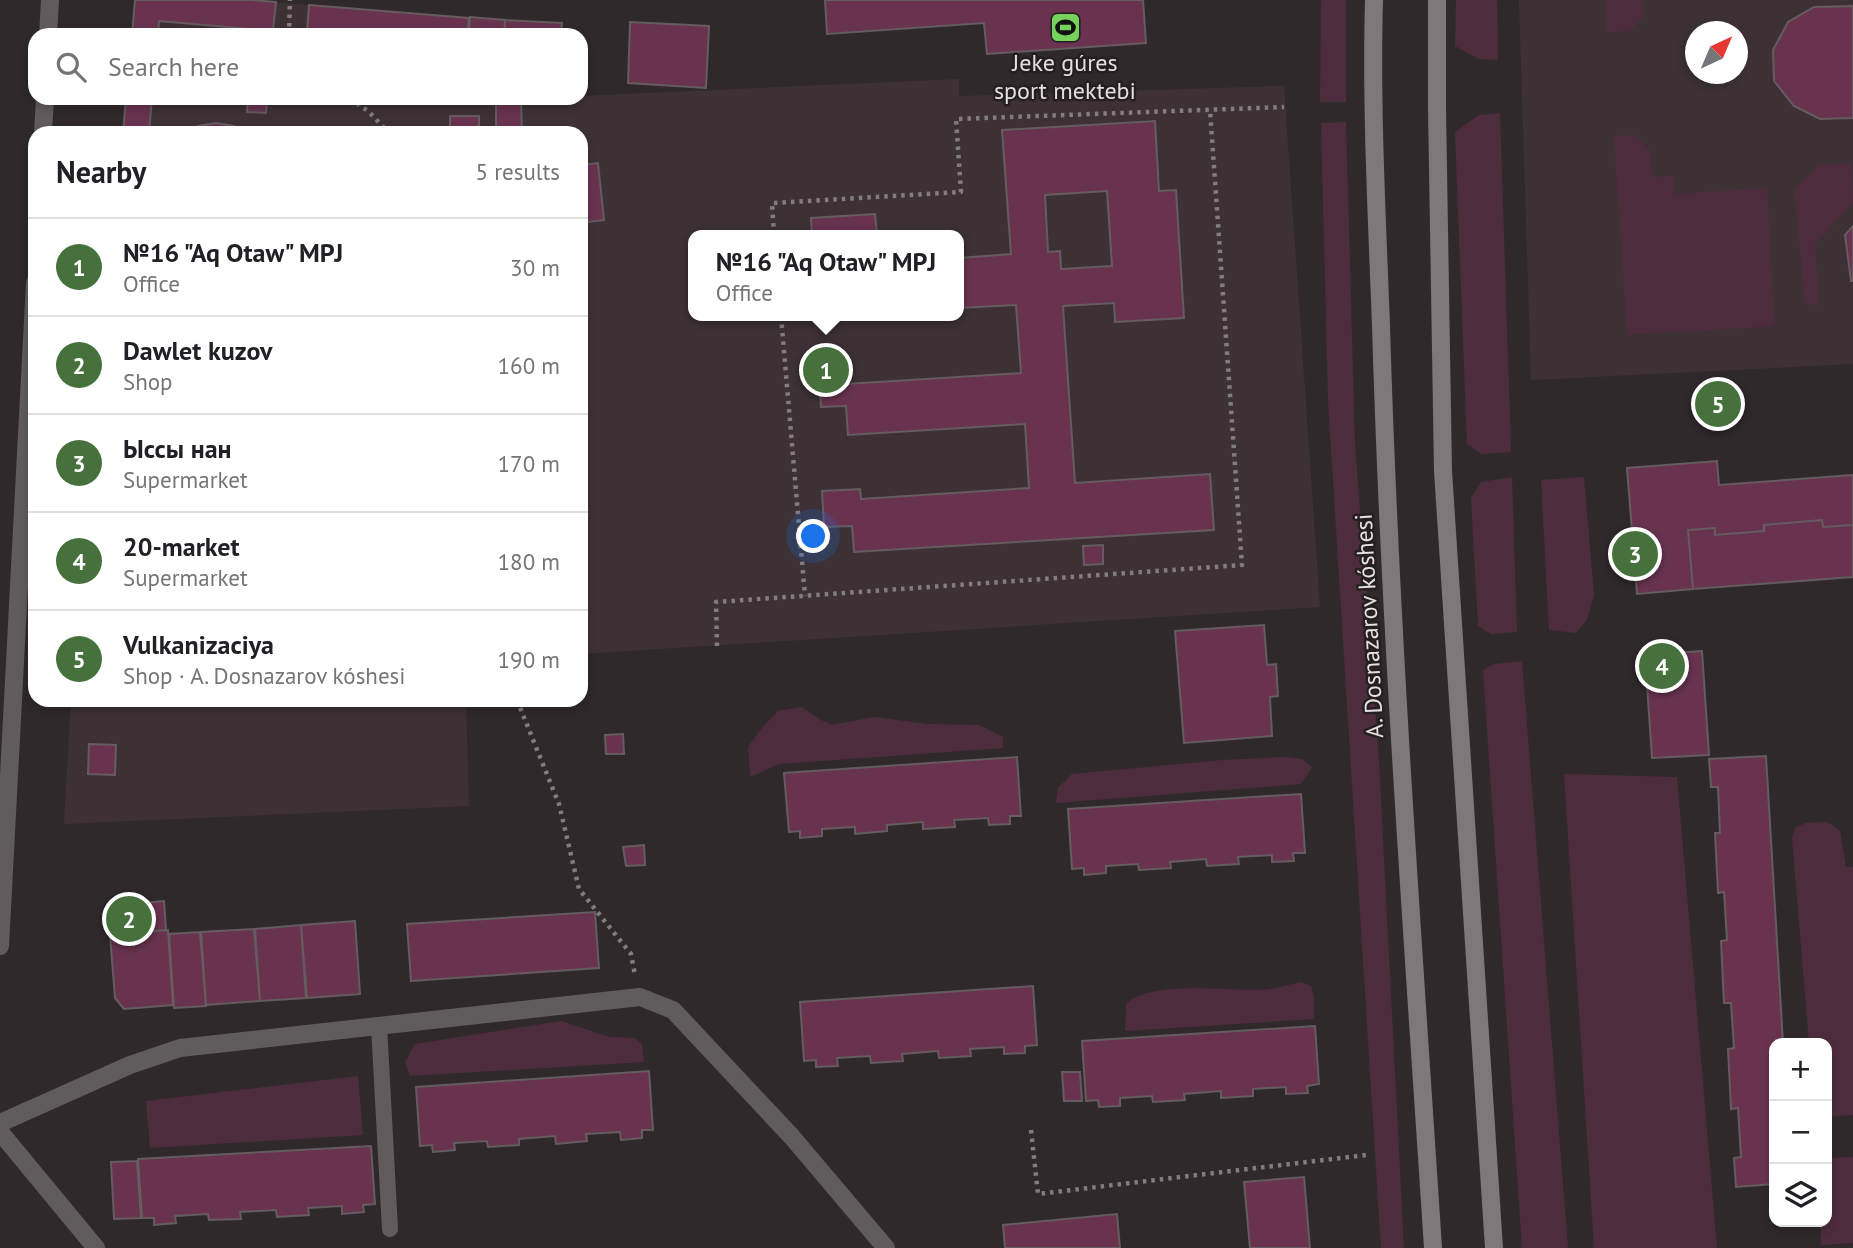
<!DOCTYPE html>
<meta charset="utf-8">
<style>
:root{--surface:#fff;--page:#f6f6f6;--text:#202124;--muted:#757577;--line:#e0e0e0;--accent:#47713c}
body{margin:0;font-family:"PT Sans",sans-serif;background:var(--page);color:var(--text)}
.controls{position:absolute;right:21px;bottom:21px;display:grid;overflow:hidden;border-radius:14px;box-shadow:0 4px 10px #0003}
.controls button{width:63px;height:63px;display:grid;place-items:center;padding:0;border:0;border-bottom:2px solid var(--line);background:var(--surface);color:var(--text);font:35px sans-serif}
.compass{position:absolute;left:1685px;top:21px;width:63px;height:63px;border-radius:50%;background:var(--surface);box-shadow:0 4px 10px #0003;rotate:44deg}
.you{position:absolute;left:814px;top:537px;width:24px;height:24px;margin:-18px;border:5px solid #fff;border-radius:50%;background:#1a73e8;box-shadow:0 0 0 10px #1a73e833}
.badge{display:grid;place-items:center;width:46px;height:46px;border-radius:50%;background:var(--accent);color:#fff;font-size:23px;font-weight:700}
.pin{position:absolute;translate:-50% -50%;border:4px solid #fff;box-shadow:0 2px 7px #0006}
.popup{position:absolute;left:688px;top:230px;width:276px;height:91px;box-sizing:border-box;display:grid;place-content:center;border-radius:14px;background:var(--surface);filter:drop-shadow(0 2px 5px #0005);font-size:23px;white-space:nowrap;color:var(--muted)}
.popup b{font-size:26px;color:var(--text)}
.popup::after{content:'';position:absolute;left:50%;top:100%;margin-left:-14px;border:14px solid transparent;border-top-color:var(--surface)}
.list{margin:0;padding:0;list-style:none}
h2{display:flex;justify-content:space-between;align-items:center;height:91px;margin:0;padding:0 28px;font-size:30px}
h2 small{font-size:23px;font-weight:400;color:var(--muted)}
.list li{display:grid;grid-template-columns:46px 1fr auto;gap:21px;align-items:center;box-sizing:border-box;height:98px;padding:0 28px;border-top:2px solid var(--line)}
.list b{display:block;font-size:26px;white-space:nowrap}
.list p{margin:0;font-size:23px;white-space:nowrap;color:var(--muted)}
.list em{font-size:23px;font-style:normal;color:var(--muted)}
.icon{flex:none;width:38px;height:38px;fill:none;stroke:currentColor;stroke-width:2;stroke-linecap:round;stroke-linejoin:round}
.map{position:relative;flex:none;width:1853px;height:1248px;overflow:hidden}
.search{position:absolute;background:var(--surface);box-shadow:0 4px 10px #0003;left:28px;top:28px;width:560px;height:77px;display:flex;align-items:center;gap:18px;box-sizing:border-box;padding:0 24px;border-radius:21px;color:var(--muted);font-size:26px}
.panel{position:absolute;background:var(--surface);box-shadow:0 4px 10px #0003;left:28px;top:126px;width:560px;height:581px;border-radius:21px}
.map>svg:first-child{display:block}
.built{fill:#3d3136;fill-rule:evenodd}
.green{fill:#4d2d3d}
.building{fill:#693350;stroke:#645c5f;stroke-width:2;fill-rule:evenodd}
.lines{fill:none;stroke-linecap:round;stroke-linejoin:round}
.path{stroke:#817c7e;stroke-width:4.5;stroke-dasharray:3.5 5;stroke-linecap:butt}
.lane{stroke:#605c5e;stroke-width:16}
.street{stroke:#605c5e;stroke-width:18}
.secondary{stroke:#7e787a;stroke-width:18}
.labels{text-anchor:middle;dominant-baseline:central;stroke-width:5;stroke-linejoin:round;paint-order:stroke}
.poi-label{font-size:24px;fill:#e4e0e2;stroke:#261f22}
.street-label{font-size:24px;fill:#e4e0e2;stroke:#261f22}
</style>
<div class="map">
<svg width="1853" height="1248" viewBox="0 0 1853 1248">
<rect width="100%" height="100%" fill="#30292c"/>
<path class="built" d="M135 0H251L469 18 467 35H132Z
M1519 0H1853V364L1531 380ZM1696 32H1738V74H1696Z
M959 79V96L1284 86 1320 607 581 654V133H123L126 98H581V96ZM693 235H959V316H693Z
M71 700H466L469 806 64 824Z"/>
<path class="green" d="M1321 0H1346V102H1320Z
M1456 0H1497L1498 60 1479 59 1455 46Z
M1606 0H1643L1644 16 1630 31 1607 32Z
M1500 113 1511 452 1482 454 1467 444 1455 132 1479 115Z
M1346 122 1355 444 1379 762 1404 1248H1381L1328 400 1321 123Z
M1636 135 1650 151 1652 177 1674 176 1675 194 1767 188 1775 326 1627 335 1614 136Z
M1851 163 1853 202 1815 244 1819 305 1805 303 1794 190 1818 165Z
M1512 477 1517 632 1491 634 1478 626 1471 498 1481 482Z
M1584 477 1594 595 1587 620 1576 633 1549 630 1541 480Z
M1522 661 1568 1248H1522L1483 670 1494 664Z
M802 707 819 719 831 725 875 717 927 724 979 725 1003 737V748L779 764 750 777 748 747 761 729 778 711Z
M1286 757 1302 759 1312 767 1301 784 1056 803 1058 788 1072 774 1222 760Z
M1564 774 1677 777 1717 1248H1594Z
M1827 822 1840 830 1846 867H1853V1115L1827 1117V1043H1809L1792 837 1796 827 1806 823Z
M1301 982 1311 986 1314 998V1019L1125 1031 1126 1004C1152 980 1224 991 1258 990 1272 990 1287 985 1301 982Z
M561 1021 609 1037 635 1038 642 1044 644 1062 410 1076 405 1062 415 1044Z
M358 1076 363 1135 150 1148 146 1101Z
M1853 1157V1243L1821 1245 1820 1222H1827V1158Z"/>
<path class="building" d="M135 0H251L276 2 273 31 159 21 158 35H132Z
M825 0H1143L1146 43 987 54 984 23 827 34Z
M309 5 469 18 467 35H357L307 31Z
M1853 6V118L1820 119 1794 106 1774 81 1773 50 1788 22 1814 7Z
M470 17 505 20 504 35H469Z
M505 20 562 23 561 35H504Z
M630 22 709 26 706 88 628 83Z
M126 98H152L149 133H123Z
M248 98H267L266 113 247 112Z
M521 101 522 133H496V102Z
M450 116H479V133H450Z
M1155 121 1159 191 1176 190 1184 318 1115 322 1114 303 1063 306 1075 483 1210 474 1214 530 854 552 852 526 824 527 822 491 860 489 861 499 1029 488 1025 424 848 435 846 406 821 407 819 373 845 372 846 384 1021 373 1016 305 959 308V258L1011 254 1002 130ZM1107 191 1112 266 1061 269 1060 251 1048 252 1045 195Z
M216 123 234 126 248 133H184L198 126Z
M598 163 604 220 581 223V165Z
M875 214 877 235H812L811 218Z
M1853 226V281H1851L1845 235Z
M1728 390 1731 417 1707 418 1706 391Z
M1717 461 1719 485 1853 475V525L1823 527 1822 520 1764 525V531L1715 535V528L1688 530 1693 589 1637 594 1627 468Z
M1822 520 1823 527 1853 525V577L1693 589 1688 530 1715 528V535L1764 531V525Z
M1103 545V564L1084 565 1083 546Z
M1264 625 1267 665 1276 664 1278 696 1270 697 1272 736 1184 743 1175 631Z
M1702 651 1709 755 1652 758 1645 655Z
M623 734 624 754H606L605 735Z
M89 744 116 745 115 775 88 774Z
M1766 756 1783 1043H1774V1184L1736 1187 1734 1158 1741 1157 1738 1108 1731 1109 1728 1049 1734 1048 1731 1003H1724L1721 941 1727 940 1724 892 1718 893 1715 833H1720L1718 787H1711L1709 759Z
M1017 757 1021 816H1010V824L989 825 988 818 954 820 955 827 923 829V822L887 825V831L855 834V827L822 829V836L800 838V831L789 832 784 773Z
M1301 794 1305 853H1293L1294 861 1272 862V855L1238 857 1239 864 1207 866 1206 859 1170 862 1171 868 1139 870 1138 864 1106 866V873L1084 875V868L1072 869 1068 809Z
M644 845 645 865 626 866 623 847Z
M164 901 166 930 110 934 108 906Z
M595 912 599 968 411 981 407 924Z
M355 921 360 994 307 998 301 925Z
M301 925 306 998 260 1001 255 929Z
M254 929 260 1001 206 1005 201 932Z
M168 930 173 1005 124 1009 115 998 110 935Z
M200 932 206 1006 174 1008 169 934Z
M1033 986 1037 1045 1025 1046V1053L1004 1054V1047L970 1049 971 1056 939 1058 938 1051 902 1054 903 1061 871 1063 870 1056 837 1058 838 1066 816 1067V1060L804 1061 800 1002Z
M1315 1026 1319 1084 1307 1086 1308 1093 1286 1094V1087L1253 1089V1096L1221 1098V1091L1184 1094 1185 1100 1153 1102 1152 1096 1120 1098V1106L1099 1107 1098 1100 1086 1101 1082 1041Z
M649 1071 653 1130H642V1138L621 1140 620 1132 586 1134 587 1141 556 1144 555 1136 519 1139V1145L488 1147 487 1141 454 1143 455 1150 433 1152 432 1145 420 1146 416 1087Z
M1062 1072H1080L1082 1101H1064Z
M371 1146 375 1204 363 1205 364 1212 342 1214V1206L308 1208 309 1215 277 1217 276 1210 240 1212 241 1219 209 1220 208 1214 175 1216 176 1223 154 1225V1218H142L138 1159Z
M137 1161 141 1218 114 1219 111 1162Z
M1304 1177 1310 1248H1250L1244 1182Z
M1117 1214 1120 1248H1005L1003 1225Z"/>
<g class="lines">
<path class="path" d="M289 35 290 0
M350 98 369 112 389 133
M774 235 772 203 961 192 956 119 1284 107
M781 316 805 596
M717 646 716 602 1242 565 1210 110
M517 700 559 804 579 889 631 954 635 975
M1031 1130 1038 1194 1366 1155"/>
<path class="lane" d="M379 1026 390 1229"/>
<path class="street" d="M48 35 50 0
M43 133 45 98
M0 946 35 283
M0 1123 130 1065 180 1048 640 997 673 1010 792 1137 886 1248
M0 1132 96 1248"/>
<path class="secondary" d="M1374 0C1371 109 1377 218 1381 326 1390 634 1413 941 1433 1248
M1437 0V108L1443 471 1494 1248"/>
</g>
<defs>
<symbol id="stadium-square" viewBox="-11 -11 22 22"><rect x="-9" y="-9" width="18" height="18" rx="4" fill="#76d25a" stroke="#261f22"/><path d="M0-5a6.5 5 0 1 0 0 10a6.5 5 0 1 0 0-10ZM-3.5-1.8h7v3.6h-7Z" fill="#111"/></symbol>
</defs>
<g fill-rule="evenodd">
<use href="#stadium-square" x="1048" y="10" width="35" height="35"/>
</g>
<g class="labels">
<g class="poi-label">
<text x="1065" y="62">Jeke gúres<tspan x="1065" dy="28">sport mektebi</tspan></text>
</g>
<g class="street-label">
<text transform="translate(1369 626) rotate(-93)">A. Dosnazarov kóshesi</text>
</g>
</g>
</svg>
<div class="controls">
<button>+</button>
<button>−</button>
<button><svg class="icon" aria-label="layers" viewBox="0 0 24 24"><path d="M12 4l9 5-9 5-9-5zM3 14l9 5 9-5"/></svg></button>
</div>
<svg class="compass" viewBox="-18 -18 36 36"><path d="M0-13l5 13h-10z" fill="#e53935"/><path d="M0 13l5-13h-10z" fill="#757577"/></svg>
<div class="you"></div>
<div class="pin badge" style="left:826px;top:370px">1</div>
<div class="popup"><b>№16 &quot;Aq Otaw&quot; MPJ</b>Office</div>
<div class="pin badge" style="left:129px;top:919px">2</div>
<div class="pin badge" style="left:1635px;top:554px">3</div>
<div class="pin badge" style="left:1662px;top:666px">4</div>
<div class="pin badge" style="left:1718px;top:404px">5</div>
<div class="search"><svg class="icon" aria-label="search" viewBox="0 0 24 24"><circle cx="10" cy="10" r="6"/><path d="M15 15l6 6"/></svg>Search here</div>
<section class="panel">
<h2>Nearby<small>5 results</small></h2>
<ul class="list">
<li><span class="badge">1</span><div><b>№16 &quot;Aq Otaw&quot; MPJ</b><p>Office</p></div><em>30 m</em></li>
<li><span class="badge">2</span><div><b>Dawlet kuzov</b><p>Shop</p></div><em>160 m</em></li>
<li><span class="badge">3</span><div><b>Ыссы нан</b><p>Supermarket</p></div><em>170 m</em></li>
<li><span class="badge">4</span><div><b>20-market</b><p>Supermarket</p></div><em>180 m</em></li>
<li><span class="badge">5</span><div><b>Vulkanizaciya</b><p>Shop · A. Dosnazarov kóshesi</p></div><em>190 m</em></li>
</ul>
</section>
</div>
